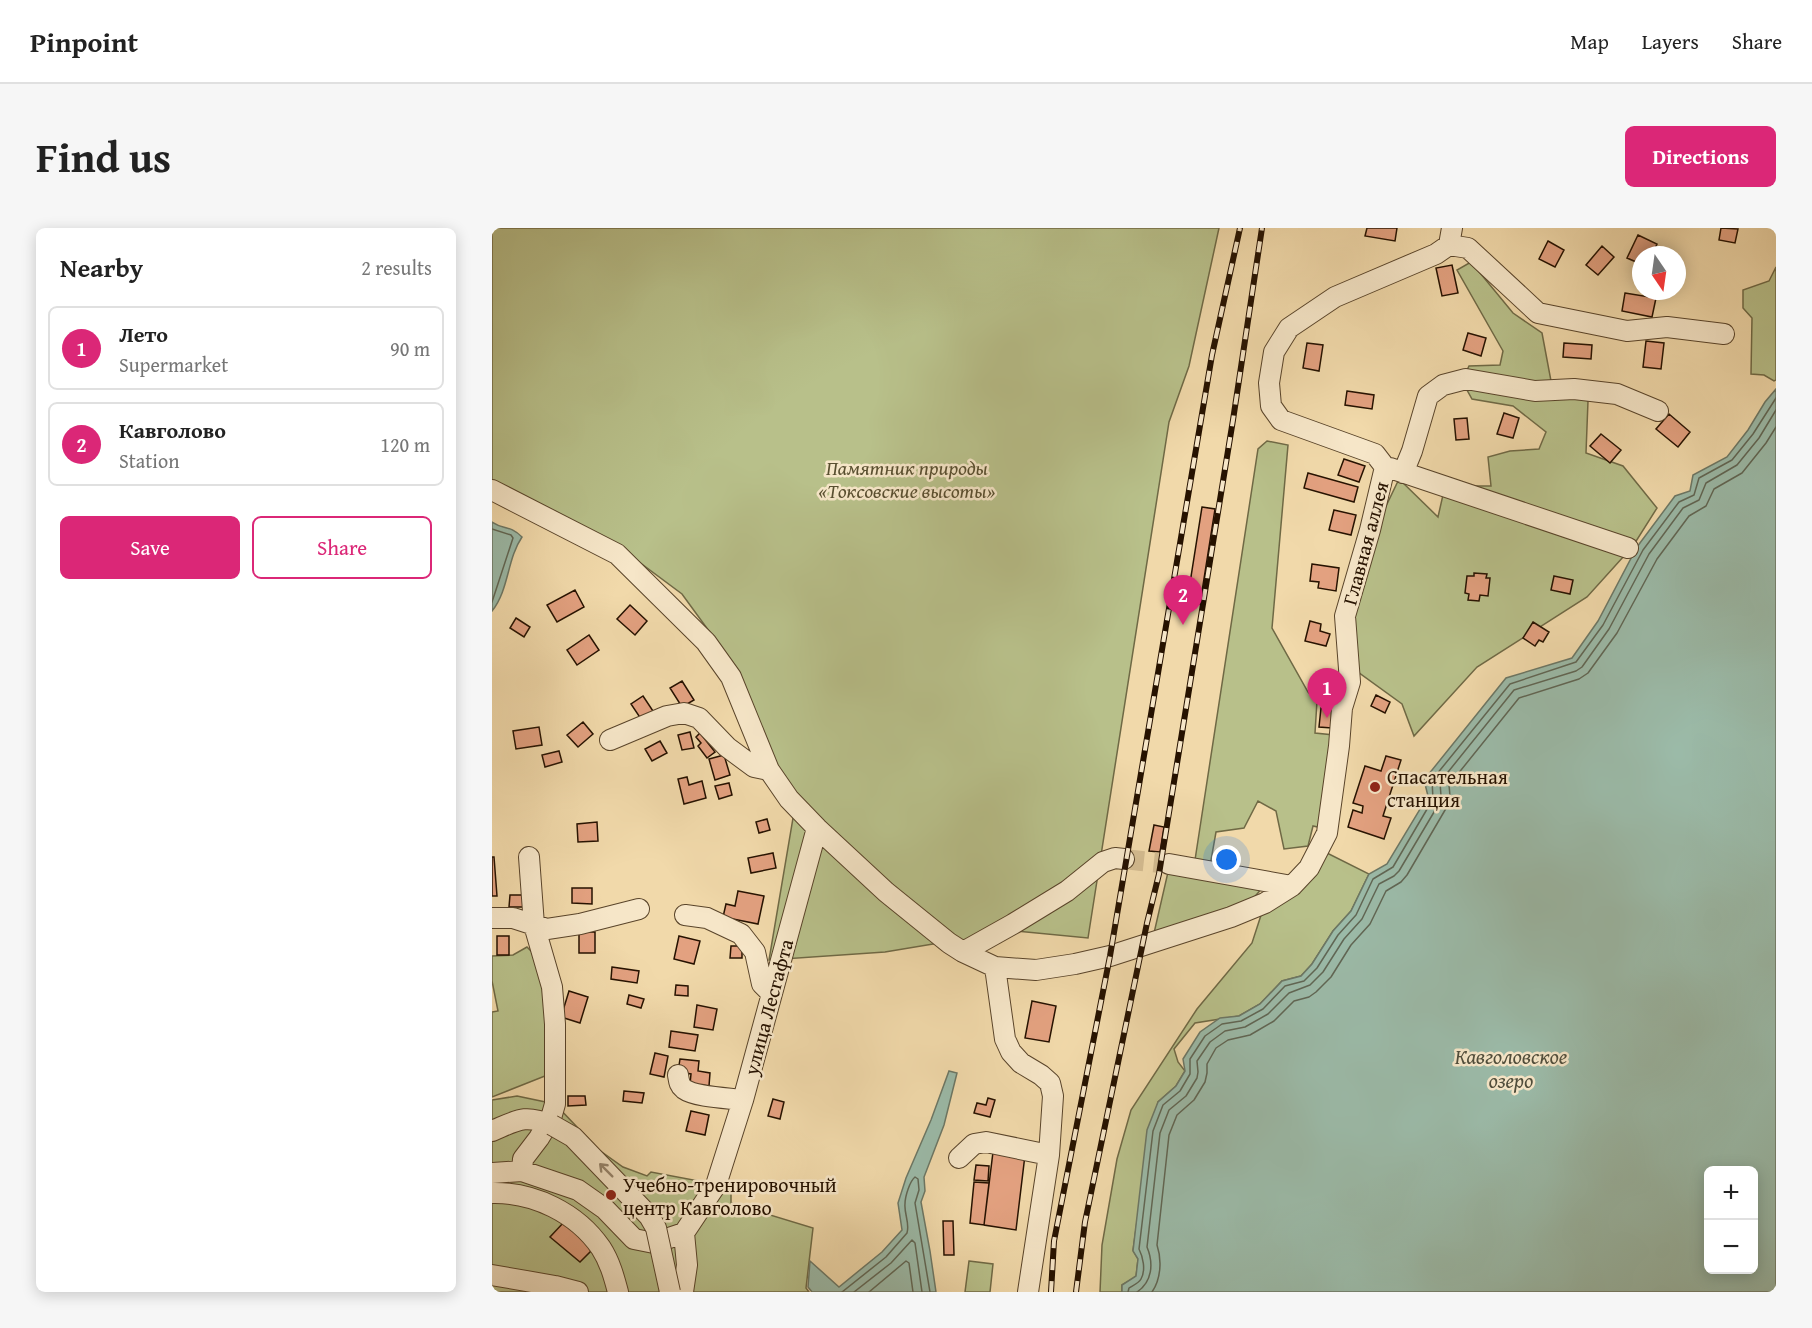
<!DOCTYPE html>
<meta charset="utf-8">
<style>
:root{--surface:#fff;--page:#f6f6f6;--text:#222;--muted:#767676;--line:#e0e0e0;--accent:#db2777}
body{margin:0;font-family:"Gentium Book Plus",serif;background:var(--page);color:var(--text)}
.controls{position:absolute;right:18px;bottom:18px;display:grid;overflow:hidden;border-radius:9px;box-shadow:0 3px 15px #0003}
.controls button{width:54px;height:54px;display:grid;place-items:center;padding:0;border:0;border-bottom:2px solid var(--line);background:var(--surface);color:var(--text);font:30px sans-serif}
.compass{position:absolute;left:1140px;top:18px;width:54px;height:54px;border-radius:50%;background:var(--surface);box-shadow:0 3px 15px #0003;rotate:167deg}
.you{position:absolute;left:735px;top:632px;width:21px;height:21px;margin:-15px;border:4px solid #fff;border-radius:50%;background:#1a73e8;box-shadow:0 0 0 9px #1a73e833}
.badge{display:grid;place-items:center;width:39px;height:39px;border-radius:50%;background:var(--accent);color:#fff;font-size:20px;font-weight:700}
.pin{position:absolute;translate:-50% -50px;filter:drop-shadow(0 2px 3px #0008)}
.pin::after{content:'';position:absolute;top:32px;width:21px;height:18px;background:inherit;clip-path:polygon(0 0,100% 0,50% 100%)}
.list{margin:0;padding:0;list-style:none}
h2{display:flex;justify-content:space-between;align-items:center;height:78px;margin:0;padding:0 24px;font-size:26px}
h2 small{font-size:20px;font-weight:400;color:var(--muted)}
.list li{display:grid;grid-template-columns:39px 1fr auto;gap:18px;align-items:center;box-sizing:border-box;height:84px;margin:0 12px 12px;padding:0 12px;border:2px solid var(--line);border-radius:9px}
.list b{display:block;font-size:22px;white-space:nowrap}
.list p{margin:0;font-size:20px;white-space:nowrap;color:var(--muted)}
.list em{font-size:20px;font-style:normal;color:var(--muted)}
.actions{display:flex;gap:12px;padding:18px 24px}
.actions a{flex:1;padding:14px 0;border:2px solid var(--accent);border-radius:9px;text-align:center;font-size:21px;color:var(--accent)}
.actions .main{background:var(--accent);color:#fff}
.map{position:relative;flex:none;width:1284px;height:1064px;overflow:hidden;border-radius:9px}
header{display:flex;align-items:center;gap:36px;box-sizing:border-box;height:84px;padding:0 30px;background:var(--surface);border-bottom:2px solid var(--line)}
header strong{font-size:28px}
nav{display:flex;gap:33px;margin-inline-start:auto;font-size:21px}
.intro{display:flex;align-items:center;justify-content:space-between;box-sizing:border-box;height:144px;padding:0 36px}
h1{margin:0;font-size:42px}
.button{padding:15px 27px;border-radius:9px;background:var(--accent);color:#fff;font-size:21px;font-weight:700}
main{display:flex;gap:36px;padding:0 36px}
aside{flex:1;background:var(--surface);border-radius:9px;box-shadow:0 3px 15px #0003}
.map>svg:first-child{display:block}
.green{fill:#b8c08a;stroke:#6f6945;stroke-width:1.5}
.water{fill:#9bbaa8;stroke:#6c7765;stroke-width:1.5;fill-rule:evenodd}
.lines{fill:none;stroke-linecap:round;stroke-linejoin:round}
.shore{stroke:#606654;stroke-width:1.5}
.building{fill:#e3a180;stroke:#261200;stroke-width:1.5}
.minor-tunnel{stroke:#d3bb90;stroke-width:20;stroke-dasharray:20 10;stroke-linecap:butt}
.minor-casing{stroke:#59442a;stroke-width:22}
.minor{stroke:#f6e6c8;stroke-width:20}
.rail-casing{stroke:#261200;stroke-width:6}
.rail{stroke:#f6e6c8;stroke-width:4;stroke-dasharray:11;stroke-linecap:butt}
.minor-bridge-casing{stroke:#59442a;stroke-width:22;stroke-linecap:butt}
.minor-bridge{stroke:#f6e6c8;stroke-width:20}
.oneway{stroke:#98876e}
.poi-dot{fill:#8f2418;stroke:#f6e6c8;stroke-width:2}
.labels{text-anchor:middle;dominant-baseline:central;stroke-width:5;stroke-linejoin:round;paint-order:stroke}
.park-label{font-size:20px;font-style:italic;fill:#594f30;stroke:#f6e6c8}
.street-label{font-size:20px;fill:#261200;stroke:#f6e6c8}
.poi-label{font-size:20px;fill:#261200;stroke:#f6e6c8;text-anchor:start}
.water-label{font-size:21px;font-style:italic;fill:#4f4d3b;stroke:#f6e6c8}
</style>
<header>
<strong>Pinpoint</strong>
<nav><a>Map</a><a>Layers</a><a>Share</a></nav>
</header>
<div class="intro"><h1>Find us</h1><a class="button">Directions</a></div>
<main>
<aside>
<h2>Nearby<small>2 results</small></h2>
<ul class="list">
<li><span class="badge">1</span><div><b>Лето</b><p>Supermarket</p></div><em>90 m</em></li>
<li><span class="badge">2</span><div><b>Кавголово</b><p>Station</p></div><em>120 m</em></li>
</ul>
<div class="actions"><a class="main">Save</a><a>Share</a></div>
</aside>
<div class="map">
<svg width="1284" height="1064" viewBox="0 0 1284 1064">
<rect width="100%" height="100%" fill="#f1d9aa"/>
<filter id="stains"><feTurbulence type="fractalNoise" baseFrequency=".00333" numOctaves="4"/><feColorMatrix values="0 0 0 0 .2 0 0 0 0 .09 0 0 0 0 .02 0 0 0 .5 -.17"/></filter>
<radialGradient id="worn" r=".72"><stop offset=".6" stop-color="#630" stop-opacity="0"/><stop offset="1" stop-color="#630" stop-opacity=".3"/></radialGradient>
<path class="green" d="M0 0H727L697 138 677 194 596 710 524 703 477 715 465 712 393 724 277 732 301 590 222 410 190 366 124 317 0 256Z
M979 34 1021 85 1050 105 1059 153 1096 173 1094 225 1131 238 1165 280 1141 318 1095 369 985 439 922 508 910 476 866 444 859 387 884 299 907 251 946 289 953 258H999L996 229 1018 223 1047 221 1054 204 1021 178 980 171 970 153 977 138 1008 137 1011 123 965 42Z
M1284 39V152L1282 153 1272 147 1259 146 1260 90 1251 80V62L1277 53Z
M775 213 796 217 780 400 816 464 825 473 823 505 842 507 830 600 821 598 816 618 792 621 784 583 766 573 752 600 724 604 718 638 703 632 766 221Z
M827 621 877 646 859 683 841 703 820 736 809 748 790 753 768 776 747 788 703 795 682 821 686 834 693 843 684 858 666 874 649 965 641 1022 646 1031 644 1049 630 1057V1064H608L610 1017 625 931 639 882 705 781 760 715 773 675Z
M676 644 771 659 759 673 662 705Z
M35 719 46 730 54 760 53 848 0 869V784L6 783 0 753V728L21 727Z
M25 868 63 876 107 922 131 939 155 948 159 944 239 959V975L321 1000 314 1060 317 1064H0V872Z
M477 1033 501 1036 498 1064H473Z"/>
<path class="water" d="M1284 161V1064H630V1057L644 1048 646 1031 641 1023 655 902 666 874 684 858 693 843 691 831 708 804 728 790 747 788 768 776 790 753 809 748 820 736 841 703 859 683 877 646 895 636 936 568 932 552 1014 450 1080 430 1106 393 1145 319 1183 268 1198 263 1201 247 1235 229 1256 202 1273 174ZM1216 942H1262V1042H1216Z
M0 294C12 302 18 297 30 309 15 331 17 362 0 383Z
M457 843 465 845 452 897 432 949 433 963 429 974 438 1023 444 1064H320L316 1059 318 1033 347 1059 390 1024 410 1002 406 975 414 950 439 892Z"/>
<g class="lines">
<path class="shore" d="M0 301 19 307 21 310 0 374
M350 1064 394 1029 415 1005C418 995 412 986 413 976 413 968 418 953 423 949L426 951 427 962 423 975 438 1064
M362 1064 399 1035 420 1012 423 1015 430 1064
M377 1064 414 1033 417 1035 421 1064
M636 1064 637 1060C640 1058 647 1055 649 1051 654 1042 651 1029 647 1021L661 903 671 877 688 863 698 846V831L713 808 730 796 749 793 771 781 793 758 812 753 825 740 846 707 864 687 881 651 901 639 941 571 940 552 1018 456 1084 434 1111 397 1151 322 1187 274 1202 267 1207 250 1240 232 1261 206 1284 170
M645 1064C660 1054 662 1036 655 1019L668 905 677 882 694 868 705 850 706 844 705 833 718 814 733 803 753 799 776 786 797 765 818 757 831 744 852 711 870 691 887 656 902 648 907 643 948 574 949 568 948 554 1022 462 1084 443 1090 439 1117 401 1157 326 1191 280 1207 272 1214 255 1245 237 1267 210 1284 182
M660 1064C669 1051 670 1032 665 1017L677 907 685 887 702 872 713 854 715 845V836L724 820 736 812 758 807 782 793 802 773 817 769 824 764 839 749 859 717 878 696 894 663 909 654 915 647 956 577 958 568 957 557 1027 470 1087 451 1096 445 1125 405 1165 331 1197 288 1214 278 1222 261 1250 245 1274 215 1284 199"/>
</g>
<path class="building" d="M875 0H905L903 13 873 8Z
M1229 0 1246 1 1243 15 1227 12Z
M1146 7 1165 16 1160 27H1149V36L1135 30Z
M1056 13 1072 22 1063 39 1047 31Z
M1110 18 1122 29 1106 47 1094 37Z
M960 37 966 65 950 68 944 40Z
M1133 65 1164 70 1160 89 1130 83Z
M976 105 994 110 989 128 971 122Z
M1154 113 1172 115 1169 141 1151 139Z
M815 115 831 117 827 143 811 140Z
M1072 115 1100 117 1099 131 1071 129Z
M855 163 882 167 880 181 853 177Z
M1012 185 1027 190 1021 210 1005 206Z
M1177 186 1198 204 1186 219 1164 201Z
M975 190 977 211 964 212 962 191Z
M1109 206 1129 222 1118 235 1098 218Z
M852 231 873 238 867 254 846 247Z
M816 245 866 259 862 274 812 260Z
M710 279 723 281 708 376 695 374Z
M842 282 864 287 859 307 837 302Z
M820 336 847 340 844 363 826 360 827 354 818 353Z
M982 345 995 346 994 350H998L996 368 988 367 987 373 976 372 977 366 973 365 975 348H982Z
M1062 348 1081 352 1078 366 1059 362Z
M83 362 92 379 65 394 55 377Z
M138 377 155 393 143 407 125 391Z
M24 390 38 399 32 409 18 400Z
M818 393 829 396 828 403 838 406 834 418 813 413Z
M1041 394 1057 404 1051 414 1047 412 1043 418 1031 410Z
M97 407 107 422 85 437 75 422Z
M825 447 846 452 843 466 821 461Z
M190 453 202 472 190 479 178 460Z
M884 467 898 474 893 485 879 478Z
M151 468 163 486 151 494 139 476Z
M829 480 842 481 840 500 827 499Z
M91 494 101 506 86 519 75 507Z
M47 499 50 517 24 521 21 503Z
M198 504 202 520 190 522 186 507Z
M208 505 223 524 215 530 206 518 209 515 204 509Z
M168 513 175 525 160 533 153 521Z
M67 523 70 534 53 539 50 527Z
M232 527 238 547 223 552 217 531Z
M894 528 909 532 891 588 899 590 892 611 856 599 861 582 870 585 871 578 861 575 873 538 889 543Z
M195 549 197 557 210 553 214 570 192 576 186 551Z
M237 555 240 567 227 571 223 558Z
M275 591 278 602 267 605 264 594Z
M105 594 106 613 86 614 85 596Z
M662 597 672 599 668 624 657 623Z
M281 625 284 640 259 645 256 630Z
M0 629H2L5 668H0Z
M80 660H100V676L80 675Z
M246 663 272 668 266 696 231 689 234 676 243 678Z
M18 667H32V679H17Z
M87 704H103V725H87Z
M5 708H17V727H5Z
M187 708 208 713 202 736 182 731Z
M239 718H250V730H238Z
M120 739 147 743 145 755 119 751Z
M184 757 196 758V768L183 767Z
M77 763 96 769 88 795 69 789Z
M137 767 152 771 149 780 135 776Z
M540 773 564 778 557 814 533 810Z
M205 777 225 781 221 802 202 799Z
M179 803 206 807 203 823 177 819Z
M163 825 176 828 172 849 158 846Z
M188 831 207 833 206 843 218 845 217 858 198 856 199 846 186 844Z
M132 863 152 865 150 875 131 873Z
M76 868H93L94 877 76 878Z
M496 870 503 872 498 889 482 885 485 875 494 877Z
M281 871 292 874 288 891 276 888Z
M199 883 217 887 213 907 194 903Z
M501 924 533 927 524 1002 492 997Z
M484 937 497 938 496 953 482 952Z
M482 954 497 955 492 997 478 995Z
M451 993H461L462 1027H452Z
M72 994 100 1022 88 1034 58 1009Z"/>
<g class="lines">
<path class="minor-tunnel" d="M632 631 677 636"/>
<defs>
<path id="minor" d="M957 17 976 20 1046 85 1135 103 1175 99 1232 106
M898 240 1136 320
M911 245 920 223 936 168 951 157 974 151 1043 163 1082 161 1125 166 1166 183
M0 262 125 326 214 414 239 449 277 542 297 571 325 600 394 664 457 715 471 724 503 739 544 742 583 736 618 728 739 689 773 675 800 658 817 640 835 605 847 518 850 480 858 454 853 388 878 302 893 239 883 226 789 192 779 178 777 155 782 124 797 100 843 69 944 26 957 17 960 0
M118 512 175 488 192 485 207 490 235 519 262 539 277 542
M677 636 800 658
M193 687 215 690 249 706 263 724 270 756 279 765
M0 690H21L55 701 88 696 147 681
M471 724 521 696 575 663 611 634 623 630 632 631
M503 739 513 811 519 824 529 835 549 847 558 855 561 868 557 927 536 1064
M186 847C187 853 187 857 192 861 203 869 236 870 251 872
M0 903C26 892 32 886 60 897
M467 930 482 916 494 914 557 927
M30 943 31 931 47 910 59 890 63 876V796L60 759 42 697 37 629
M0 945 30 943 86 962 113 981 142 1011 162 1015 192 1005
M0 965C42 964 85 985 109 1020 118 1034 122 1049 126 1064
M0 1047 63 1058 86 1064
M191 1064 195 1037 192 1005 224 957 251 872 325 600"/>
</defs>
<use href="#minor" class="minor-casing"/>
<use href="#minor" class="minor"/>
<defs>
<path id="rail" d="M559 1064 562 1013 618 728 720 127 748 0
M584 1064 593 994 655 695 667 646 741 192 770 0"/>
</defs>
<use href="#rail" class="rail-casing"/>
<use href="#rail" class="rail"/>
<defs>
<path id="minor-bridge" d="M60 897 81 909 157 988 164 1000 178 1064"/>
</defs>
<use href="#minor-bridge" class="minor-bridge-casing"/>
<use href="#minor-bridge" class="minor-bridge"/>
</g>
<defs><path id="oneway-shaft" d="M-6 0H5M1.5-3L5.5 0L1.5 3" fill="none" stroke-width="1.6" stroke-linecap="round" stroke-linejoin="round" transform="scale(1.5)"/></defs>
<use class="oneway" href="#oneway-shaft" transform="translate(114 942) rotate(-135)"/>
<g class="poi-dot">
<circle cx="883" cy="559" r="6"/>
<circle cx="119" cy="967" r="6"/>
</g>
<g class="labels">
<g class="park-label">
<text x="415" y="239">Памятник природы<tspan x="415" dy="23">«Токсовские высоты»</tspan></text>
</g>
<g class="street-label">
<text transform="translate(873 315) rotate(-75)">Главная аллея</text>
<text transform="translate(276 779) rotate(-75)">улица Лесгафта</text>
</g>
<g class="poi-label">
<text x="895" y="548">Спасательная<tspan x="895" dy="23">станция</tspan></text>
<text x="131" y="956">Учебно-тренировочный<tspan x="131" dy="23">центр Кавголово</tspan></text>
</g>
<g class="water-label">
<text x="1019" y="828">Кавголовское<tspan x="1019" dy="24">озеро</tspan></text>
</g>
</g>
<rect width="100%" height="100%" filter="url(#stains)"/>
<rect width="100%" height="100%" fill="url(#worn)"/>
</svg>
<div class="controls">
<button>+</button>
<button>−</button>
</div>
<svg class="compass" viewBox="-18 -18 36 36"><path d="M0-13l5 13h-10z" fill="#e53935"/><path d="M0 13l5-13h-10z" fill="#767676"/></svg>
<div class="you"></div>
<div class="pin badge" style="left:835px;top:490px">1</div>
<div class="pin badge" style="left:691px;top:397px">2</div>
</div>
</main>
